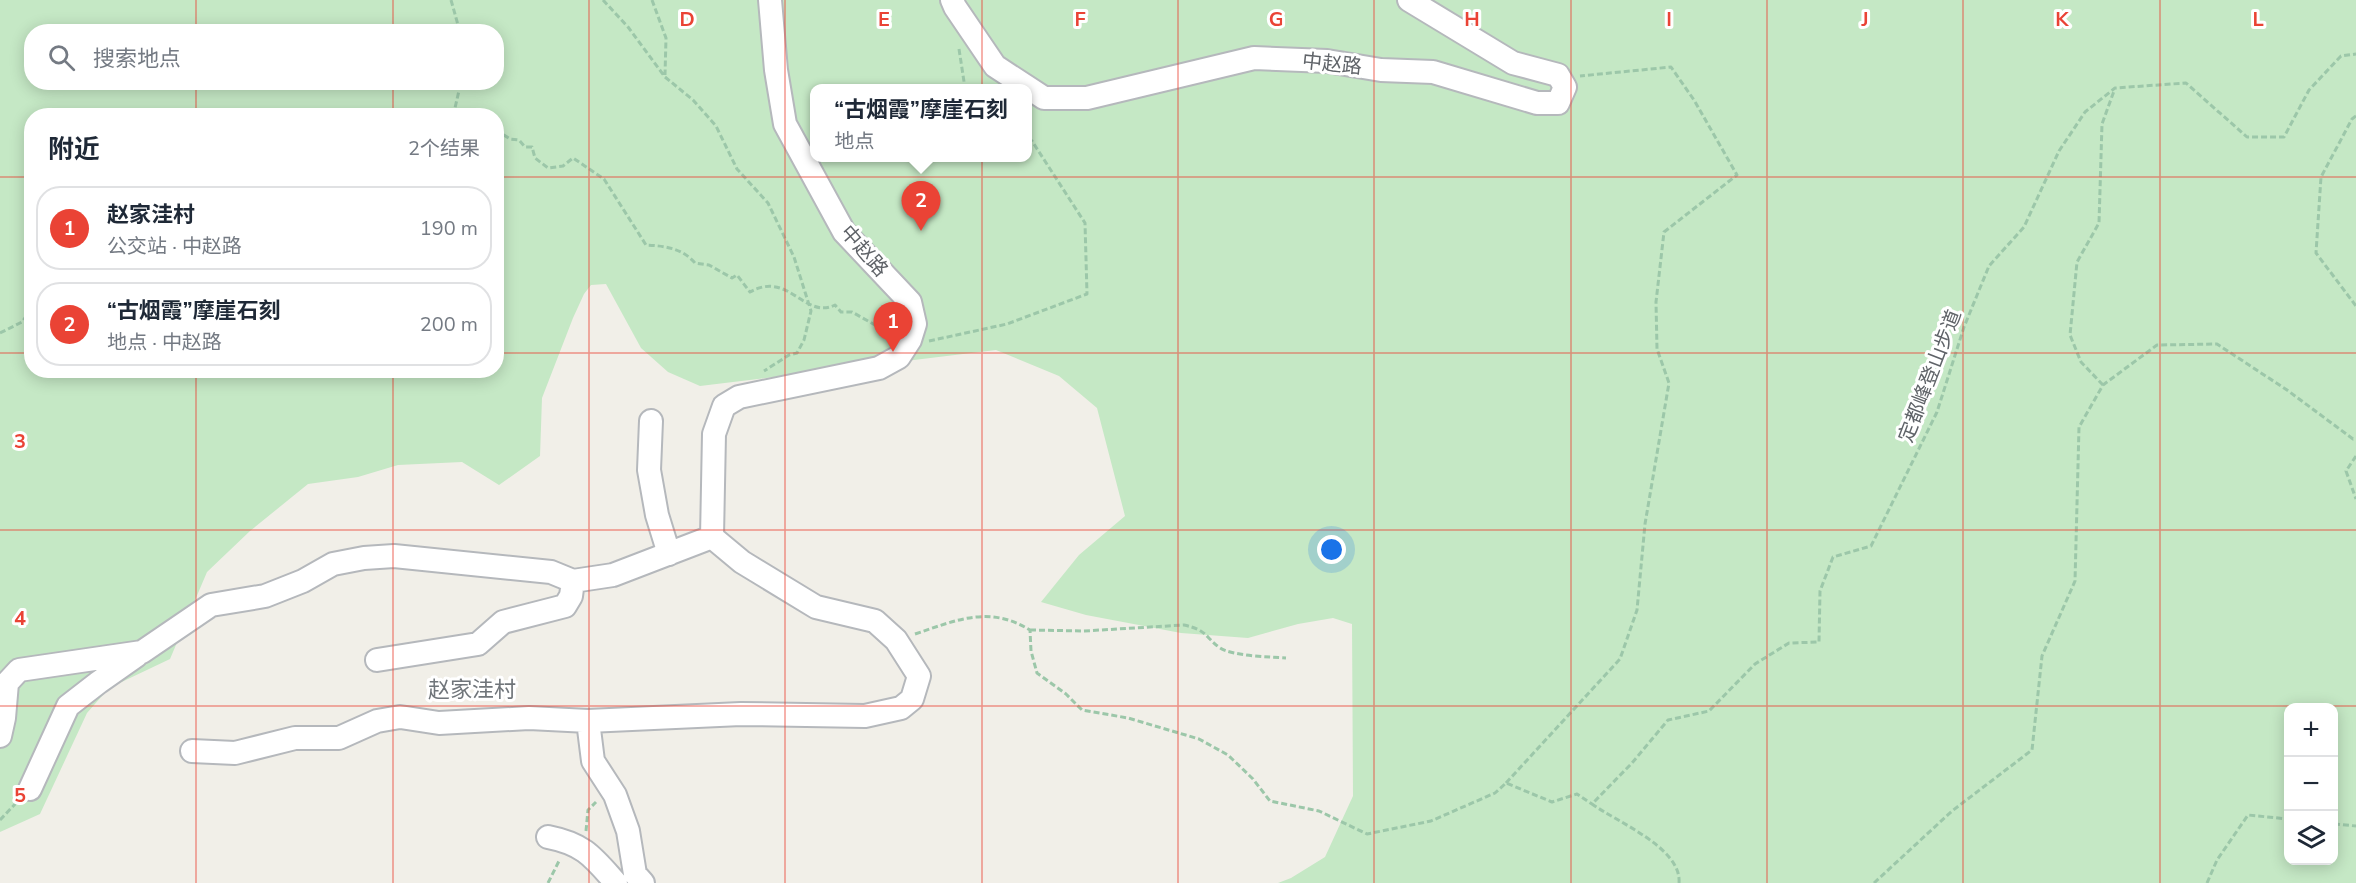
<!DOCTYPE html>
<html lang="zh">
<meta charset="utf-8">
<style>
:root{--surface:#fff;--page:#f6f6f7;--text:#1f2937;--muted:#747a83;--line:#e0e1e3;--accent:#ea4335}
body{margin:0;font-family:"Nunito Sans","Noto Sans SC",sans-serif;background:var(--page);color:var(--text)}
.controls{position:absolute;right:18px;bottom:18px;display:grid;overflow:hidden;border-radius:12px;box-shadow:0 3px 15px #0003}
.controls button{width:54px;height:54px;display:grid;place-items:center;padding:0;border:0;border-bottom:2px solid var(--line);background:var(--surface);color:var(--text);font:30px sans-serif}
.you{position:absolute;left:1332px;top:550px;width:21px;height:21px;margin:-15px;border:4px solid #fff;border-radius:50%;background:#1a73e8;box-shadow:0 0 0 9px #1a73e833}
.badge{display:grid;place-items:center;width:39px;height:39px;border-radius:50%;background:var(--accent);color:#fff;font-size:20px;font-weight:700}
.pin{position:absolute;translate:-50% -50px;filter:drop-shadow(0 2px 3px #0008)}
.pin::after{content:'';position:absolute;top:32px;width:21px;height:18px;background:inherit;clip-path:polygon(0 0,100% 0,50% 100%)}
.popup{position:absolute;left:810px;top:84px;width:222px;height:78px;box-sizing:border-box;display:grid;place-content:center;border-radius:12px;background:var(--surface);filter:drop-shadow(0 2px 4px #0005);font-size:20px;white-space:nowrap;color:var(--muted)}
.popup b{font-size:22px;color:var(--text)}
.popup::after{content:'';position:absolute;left:50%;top:100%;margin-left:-12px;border:12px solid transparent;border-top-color:var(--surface)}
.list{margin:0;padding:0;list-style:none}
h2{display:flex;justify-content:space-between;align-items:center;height:78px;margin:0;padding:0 24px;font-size:26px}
h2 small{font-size:20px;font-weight:400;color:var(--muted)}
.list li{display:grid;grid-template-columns:39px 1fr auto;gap:18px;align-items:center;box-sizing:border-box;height:84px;margin:0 12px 12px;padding:0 12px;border:2px solid var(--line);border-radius:24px}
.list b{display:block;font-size:22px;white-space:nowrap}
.list p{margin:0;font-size:20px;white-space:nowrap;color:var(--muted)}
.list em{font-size:20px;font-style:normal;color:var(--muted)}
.icon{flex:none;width:33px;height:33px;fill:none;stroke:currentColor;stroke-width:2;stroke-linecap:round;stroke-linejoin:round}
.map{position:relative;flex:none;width:2356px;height:883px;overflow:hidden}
.search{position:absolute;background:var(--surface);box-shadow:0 3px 15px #0003;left:24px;top:24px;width:480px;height:66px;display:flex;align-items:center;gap:15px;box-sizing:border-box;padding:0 21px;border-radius:24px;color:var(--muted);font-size:22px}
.panel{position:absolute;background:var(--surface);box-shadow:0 3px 15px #0003;left:24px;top:108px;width:480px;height:270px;border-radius:24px}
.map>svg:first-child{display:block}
.green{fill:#c5e8c5;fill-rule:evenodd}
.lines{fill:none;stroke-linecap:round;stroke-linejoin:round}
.minor-casing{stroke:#b5b8bc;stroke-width:26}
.path{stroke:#9cc7a9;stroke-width:3;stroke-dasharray:6 3;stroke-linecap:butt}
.minor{stroke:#fff;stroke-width:22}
.grid{fill:none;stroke:#ea4335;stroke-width:1.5;stroke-opacity:0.55}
.labels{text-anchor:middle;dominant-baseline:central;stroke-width:6;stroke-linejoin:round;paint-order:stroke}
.street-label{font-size:20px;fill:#5f6368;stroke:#fff}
.quarter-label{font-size:22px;fill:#70757a;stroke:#fff}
.grid-label{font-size:20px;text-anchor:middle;font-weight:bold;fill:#ea4335;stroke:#fff;stroke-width:6;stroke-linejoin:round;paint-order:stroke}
</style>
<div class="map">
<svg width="2356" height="883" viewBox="0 0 2356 883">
<rect width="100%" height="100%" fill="#f1efe8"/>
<path class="green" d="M0 0H2356V883H1278L1291 878 1325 857 1353 796 1352 624 1333 618 1298 624 1248 638 1181 633 1086 615 1041 602 1079 555 1125 516 1097 408 1059 376 996 350 700 386 668 372 641 348 606 284 591 285 584 294 573 318 542 398 540 456 499 485 462 462 398 465 358 477 308 484 250 531 207 572 170 659 109 688 87 713 40 814 0 832ZM32 32H496V82H32ZM814 88H1028V158H814ZM32 116H496V370H32ZM2288 708H2334V860H2288Z"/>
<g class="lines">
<defs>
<path id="minor" d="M952 0 955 7 995 66 1044 98H1087L1254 58 1327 61 1381 70 1433 72 1537 103H1558L1565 87 1558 75 1513 63 1409 0
M651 421 649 470 657 515 669 554
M377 660 478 644 503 622 565 606 571 596 573 581
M588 721 593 761 615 795 628 831 635 874 643 883
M0 736 4 718 7 683 19 670 142 652 211 605 265 596 303 581 333 564 364 558 394 556 551 572 573 581 613 575 712 537
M192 751 235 753 295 738H339L377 721 400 717 439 723 529 718 588 721 741 714 865 716 901 708 912 699 919 676 896 640 875 621 816 607 742 562 712 537 714 434 724 406 739 397 879 368 899 357 910 340 915 324 910 302 844 232 785 124 776 70 770 0
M30 789 68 706 99 682 136 656
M548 837C584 844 593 857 616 883"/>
</defs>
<use href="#minor" class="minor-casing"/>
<path class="path" d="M451 0 460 32
M603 0 628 27 665 77 693 100 716 126 737 169 768 203 794 257 811 311 804 340 797 353 789 355 764 371
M652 0 666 38 665 75
M959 49 965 88
M457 116 455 108 461 82
M2356 116 2352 119 2321 177 2316 253 2356 306
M496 130 510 139 519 140 525 147H532L535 158 548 168 563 166 573 158 604 179 646 245C665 246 682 248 695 263L709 265 732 278 737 275 750 292C789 270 804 320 835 305L841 312H852L891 334
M0 333 22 322 32 308
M929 341 1007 324 1087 294 1085 223 1032 141 1028 138
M2103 385 2081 362 2070 335 2077 262 2099 223 2102 124 2114 91
M2356 456 2346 471 2356 499
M1030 630 1084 631 1184 625C1207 630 1204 636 1220 648 1232 656 1271 657 1286 658
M915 634C957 620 989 605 1030 630L1031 651 1037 673 1066 694 1082 710 1128 718 1199 739 1228 755 1253 779 1270 801 1319 811 1367 834 1431 821 1495 793 1506 783 1552 802 1577 794 1592 804
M1506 783 1620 659 1637 610 1645 524 1669 383 1657 349 1656 302 1664 232 1737 175 1694 100 1671 67 1580 76
M0 820 17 802
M2334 824 2356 826
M586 831 588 810 596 802
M548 883 560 859
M1679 883C1682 848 1617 822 1592 804L1632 763 1668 720 1709 711 1755 664 1789 643 1819 642 1820 591 1833 557 1871 546 1937 412 1964 327 1989 266 2024 227 2059 151 2085 112 2115 88 2186 83 2247 137H2284L2309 90 2341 56 2356 54
M1874 883 1952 811 2032 750 2042 656 2075 581 2079 427 2103 385 2157 345 2217 344 2287 390 2353 439 2356 438
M2207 883 2217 860 2248 815 2288 819"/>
<use href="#minor" class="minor"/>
</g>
<path class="grid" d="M196 0V32M393 0V32M589 0V883M785 0V883M982 0V883M1178 0V883M1374 0V883M1571 0V883M1767 0V883M1963 0V883M2160 0V883M196 82V116M393 82V116M0 177H32M496 177H2356M0 353H32M496 353H2356M196 370V883M393 370V883M0 530H2356M0 706H2356"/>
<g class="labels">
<g class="street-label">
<text transform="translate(1332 64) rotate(6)">中赵路</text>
<text transform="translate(864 251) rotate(49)">中赵路</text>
<text transform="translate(1930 376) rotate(-69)">定都峰登山步道</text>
</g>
<g class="quarter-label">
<text x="472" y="690">赵家洼村</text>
</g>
</g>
<g class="grid-label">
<text x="687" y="26">D</text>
<text x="884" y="26">E</text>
<text x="1080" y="26">F</text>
<text x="1276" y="26">G</text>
<text x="1472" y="26">H</text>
<text x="1669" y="26">I</text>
<text x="1865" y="26">J</text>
<text x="2062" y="26">K</text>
<text x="2258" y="26">L</text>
<text x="20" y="448">3</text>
<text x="20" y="625">4</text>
<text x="20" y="802">5</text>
</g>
</svg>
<div class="controls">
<button>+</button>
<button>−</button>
<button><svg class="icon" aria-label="layers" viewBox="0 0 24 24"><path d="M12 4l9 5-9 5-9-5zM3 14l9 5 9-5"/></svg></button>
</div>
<div class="you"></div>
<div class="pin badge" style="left:893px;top:352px">1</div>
<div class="pin badge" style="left:921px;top:231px">2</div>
<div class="popup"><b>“古烟霞”摩崖石刻</b>地点</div>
<div class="search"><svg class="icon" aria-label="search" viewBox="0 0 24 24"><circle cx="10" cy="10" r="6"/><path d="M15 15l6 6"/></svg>搜索地点</div>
<section class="panel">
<h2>附近<small>2个结果</small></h2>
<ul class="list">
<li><span class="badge">1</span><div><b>赵家洼村</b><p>公交站 · 中赵路</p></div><em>190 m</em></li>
<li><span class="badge">2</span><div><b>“古烟霞”摩崖石刻</b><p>地点 · 中赵路</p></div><em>200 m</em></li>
</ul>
</section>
</div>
